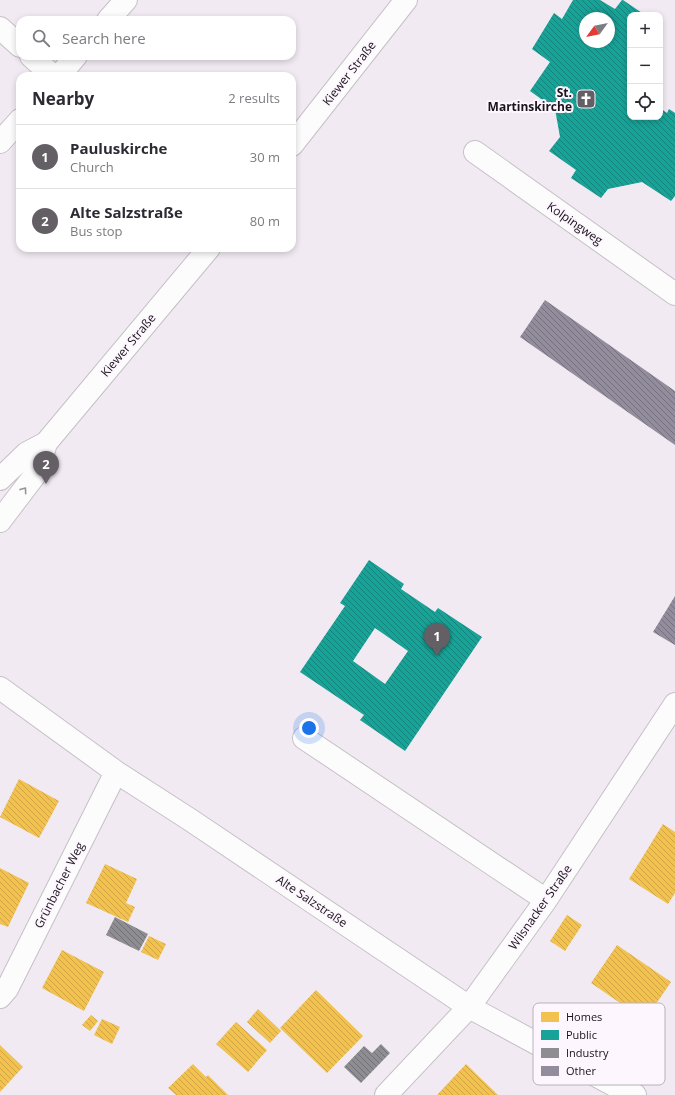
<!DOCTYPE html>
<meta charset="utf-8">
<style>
:root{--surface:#fff;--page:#f7f7f7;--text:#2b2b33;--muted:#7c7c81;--line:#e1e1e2;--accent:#645f65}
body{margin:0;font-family:"Open Sans",sans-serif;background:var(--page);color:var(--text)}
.controls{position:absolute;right:12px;top:12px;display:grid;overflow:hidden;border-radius:8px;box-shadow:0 2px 6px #0003}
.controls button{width:36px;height:36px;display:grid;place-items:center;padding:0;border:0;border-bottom:1px solid var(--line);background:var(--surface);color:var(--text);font:20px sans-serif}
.compass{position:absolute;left:579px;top:12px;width:36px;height:36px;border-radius:50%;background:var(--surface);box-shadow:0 2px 6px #0003;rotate:237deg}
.you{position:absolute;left:309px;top:728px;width:14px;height:14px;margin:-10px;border:3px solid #fff;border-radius:50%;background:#1a73e8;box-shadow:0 0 0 6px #1a73e833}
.badge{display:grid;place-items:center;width:26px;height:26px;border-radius:50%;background:var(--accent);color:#fff;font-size:13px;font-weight:700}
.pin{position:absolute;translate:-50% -33px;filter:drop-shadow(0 1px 2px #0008)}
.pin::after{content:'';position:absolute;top:21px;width:14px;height:12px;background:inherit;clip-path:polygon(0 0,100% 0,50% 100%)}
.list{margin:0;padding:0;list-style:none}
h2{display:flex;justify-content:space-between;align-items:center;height:52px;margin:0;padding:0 16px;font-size:17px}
h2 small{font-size:13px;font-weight:400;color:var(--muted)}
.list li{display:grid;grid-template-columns:26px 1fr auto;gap:12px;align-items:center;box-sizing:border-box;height:64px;padding:0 16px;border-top:1px solid var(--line)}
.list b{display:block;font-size:15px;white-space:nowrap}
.list p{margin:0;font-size:13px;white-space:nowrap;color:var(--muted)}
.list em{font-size:13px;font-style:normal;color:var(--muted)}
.icon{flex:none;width:22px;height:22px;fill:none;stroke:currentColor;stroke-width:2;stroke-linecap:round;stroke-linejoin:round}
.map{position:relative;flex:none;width:675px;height:1095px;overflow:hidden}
.search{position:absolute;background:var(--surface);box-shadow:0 2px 6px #0003;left:16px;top:16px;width:280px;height:44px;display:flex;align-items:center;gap:10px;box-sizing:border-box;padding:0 14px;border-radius:12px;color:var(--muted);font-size:15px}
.panel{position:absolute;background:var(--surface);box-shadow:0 2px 6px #0003;left:16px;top:72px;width:280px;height:180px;border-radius:12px}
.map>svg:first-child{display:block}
.homes{fill:url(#homes-back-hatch)}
.public{fill:url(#public-back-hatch);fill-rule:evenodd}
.industry{fill:url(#industry-back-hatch)}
.building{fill:url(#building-back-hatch)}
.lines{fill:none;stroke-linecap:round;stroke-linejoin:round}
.minor-casing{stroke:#c6c0c6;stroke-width:24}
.minor{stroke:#fdfcfd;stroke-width:22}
.oneway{stroke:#969496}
.labels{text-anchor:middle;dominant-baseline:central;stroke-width:4;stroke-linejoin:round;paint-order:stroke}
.street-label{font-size:12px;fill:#181419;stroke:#fdf6ff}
.poi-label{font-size:12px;font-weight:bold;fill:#181419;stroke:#fdf6ff;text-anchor:end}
.key{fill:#fdf6ff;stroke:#b8b2ba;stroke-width:1}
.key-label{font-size:11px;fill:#181419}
</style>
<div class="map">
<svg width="675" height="1095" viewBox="0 0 675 1095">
<defs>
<pattern id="homes-back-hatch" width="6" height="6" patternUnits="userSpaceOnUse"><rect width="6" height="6" fill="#f2c14e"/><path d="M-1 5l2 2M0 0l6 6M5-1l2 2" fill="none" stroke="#cfa544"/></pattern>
<pattern id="public-back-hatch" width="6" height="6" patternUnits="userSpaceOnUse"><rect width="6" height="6" fill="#17a398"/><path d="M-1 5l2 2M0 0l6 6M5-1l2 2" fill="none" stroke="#14847b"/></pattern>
<pattern id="industry-back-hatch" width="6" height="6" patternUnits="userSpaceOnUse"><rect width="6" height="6" fill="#8d8d92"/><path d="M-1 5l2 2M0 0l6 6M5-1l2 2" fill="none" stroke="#727276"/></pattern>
<pattern id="building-back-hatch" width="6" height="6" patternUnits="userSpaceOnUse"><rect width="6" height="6" fill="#928c9c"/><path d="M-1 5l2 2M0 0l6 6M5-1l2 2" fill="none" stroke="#76717e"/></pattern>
</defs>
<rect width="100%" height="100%" fill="#f1eaf2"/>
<path class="homes" d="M19 779 59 801 39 838 0 817Z
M663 824 675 832V893L668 904 629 879Z
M105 864 137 879 126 903 135 907 128 922 86 903Z
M0 868 29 883 8 927 0 924Z
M567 915 582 925 565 951 550 941Z
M149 936 166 944 158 960 141 952Z
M617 945 671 982 645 1020 591 983Z
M62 950 104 972 84 1011 42 988Z
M316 990 363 1036 327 1073 280 1028Z
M258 1009 281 1031 270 1043 247 1022Z
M91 1015 98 1021 90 1031 82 1025Z
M102 1019 120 1027 112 1044 94 1035Z
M236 1022 267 1050 248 1072 216 1044Z
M0 1045 23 1067 0 1092Z
M193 1064 206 1077 208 1075 228 1095H176L168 1088Z
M466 1064 498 1095H437Z"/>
<path class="public" d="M573 0H600L615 9 622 0H623L645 15H630V117H660V108L667 113 669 109 675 113V196L671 201 642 182 608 189 601 198 571 178 576 170 549 151 560 137 555 109 530 91 550 62 532 49 554 13 562 19ZM585 18H609V42H585Z
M369 560 404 584 401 589 435 612 438 608 482 637 405 751 360 720 364 715 300 672 345 606 340 603ZM375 628 408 651 385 684 353 661Z"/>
<path class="industry" d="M115 917 148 934 139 951 106 935Z
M381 1044 390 1053 361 1083 344 1067 364 1046 372 1053Z"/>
<path class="building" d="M545 300 675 391V445L520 337Z
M675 596V645L653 632Z"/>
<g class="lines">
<defs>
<path id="minor" d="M108 20 126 0
M0 28 20 46
M31 56 53 76
M59 76 76 56
M0 142 20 120
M292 145 406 0
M475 152 675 294
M0 479 27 453 46 443
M0 521 38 471 46 443 209 248
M0 688 116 772 189 819 469 1007 623 1090 635 1095
M304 738 546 900
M0 997 7 989 116 772
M386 1095 469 1007 546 900 675 704"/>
</defs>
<use href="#minor" class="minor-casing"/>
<use href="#minor" class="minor"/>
</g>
<defs><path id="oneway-chevron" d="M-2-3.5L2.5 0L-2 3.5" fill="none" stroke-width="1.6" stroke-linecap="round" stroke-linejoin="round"/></defs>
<use class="oneway" href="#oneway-chevron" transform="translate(24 490) rotate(-54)"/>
<defs>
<symbol id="church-square" viewBox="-11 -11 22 22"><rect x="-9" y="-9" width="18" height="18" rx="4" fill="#645f65" stroke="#fdf6ff"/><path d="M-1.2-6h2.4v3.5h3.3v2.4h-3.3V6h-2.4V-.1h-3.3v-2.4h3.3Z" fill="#fff"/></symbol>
</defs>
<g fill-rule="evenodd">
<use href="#church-square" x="575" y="88" width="22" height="22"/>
</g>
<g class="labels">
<g class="street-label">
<text transform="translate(349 73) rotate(-52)">Kiewer Straße</text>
<text transform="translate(575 223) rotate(35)">Kolpingweg</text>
<text transform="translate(128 345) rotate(-50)">Kiewer Straße</text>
<text transform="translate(59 885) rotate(-63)">Grünbacher Weg</text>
<text transform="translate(312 901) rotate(34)">Alte Salzstraße</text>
<text transform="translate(540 907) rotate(-55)">Wilsnacker Straße</text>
</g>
<g class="poi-label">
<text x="572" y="92">St.<tspan x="572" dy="14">Martinskirche</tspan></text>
</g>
</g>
<rect x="533" y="1003" width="132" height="82" rx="6" class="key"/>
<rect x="541" y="1012" width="18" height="10" fill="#f2c14e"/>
<rect x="541" y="1030" width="18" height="10" fill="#17a398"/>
<rect x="541" y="1048" width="18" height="10" fill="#8d8d92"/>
<rect x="541" y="1066" width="18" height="10" fill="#928c9c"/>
<g class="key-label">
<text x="566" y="1021">Homes</text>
<text x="566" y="1039">Public</text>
<text x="566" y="1057">Industry</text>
<text x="566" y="1075">Other</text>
</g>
</svg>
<div class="controls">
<button>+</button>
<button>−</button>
<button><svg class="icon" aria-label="locate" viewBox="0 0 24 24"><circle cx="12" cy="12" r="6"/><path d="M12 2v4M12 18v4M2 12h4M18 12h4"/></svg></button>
</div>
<svg class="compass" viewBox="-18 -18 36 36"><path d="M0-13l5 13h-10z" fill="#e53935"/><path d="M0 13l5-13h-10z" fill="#7c7c81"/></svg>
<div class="you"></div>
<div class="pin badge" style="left:437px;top:656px">1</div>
<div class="pin badge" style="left:46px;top:484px">2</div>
<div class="search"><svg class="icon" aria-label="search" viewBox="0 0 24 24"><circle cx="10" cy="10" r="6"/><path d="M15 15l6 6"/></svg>Search here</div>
<section class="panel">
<h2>Nearby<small>2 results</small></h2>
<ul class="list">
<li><span class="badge">1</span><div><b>Pauluskirche</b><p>Church</p></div><em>30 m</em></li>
<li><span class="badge">2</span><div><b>Alte Salzstraße</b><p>Bus stop</p></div><em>80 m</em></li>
</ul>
</section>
</div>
